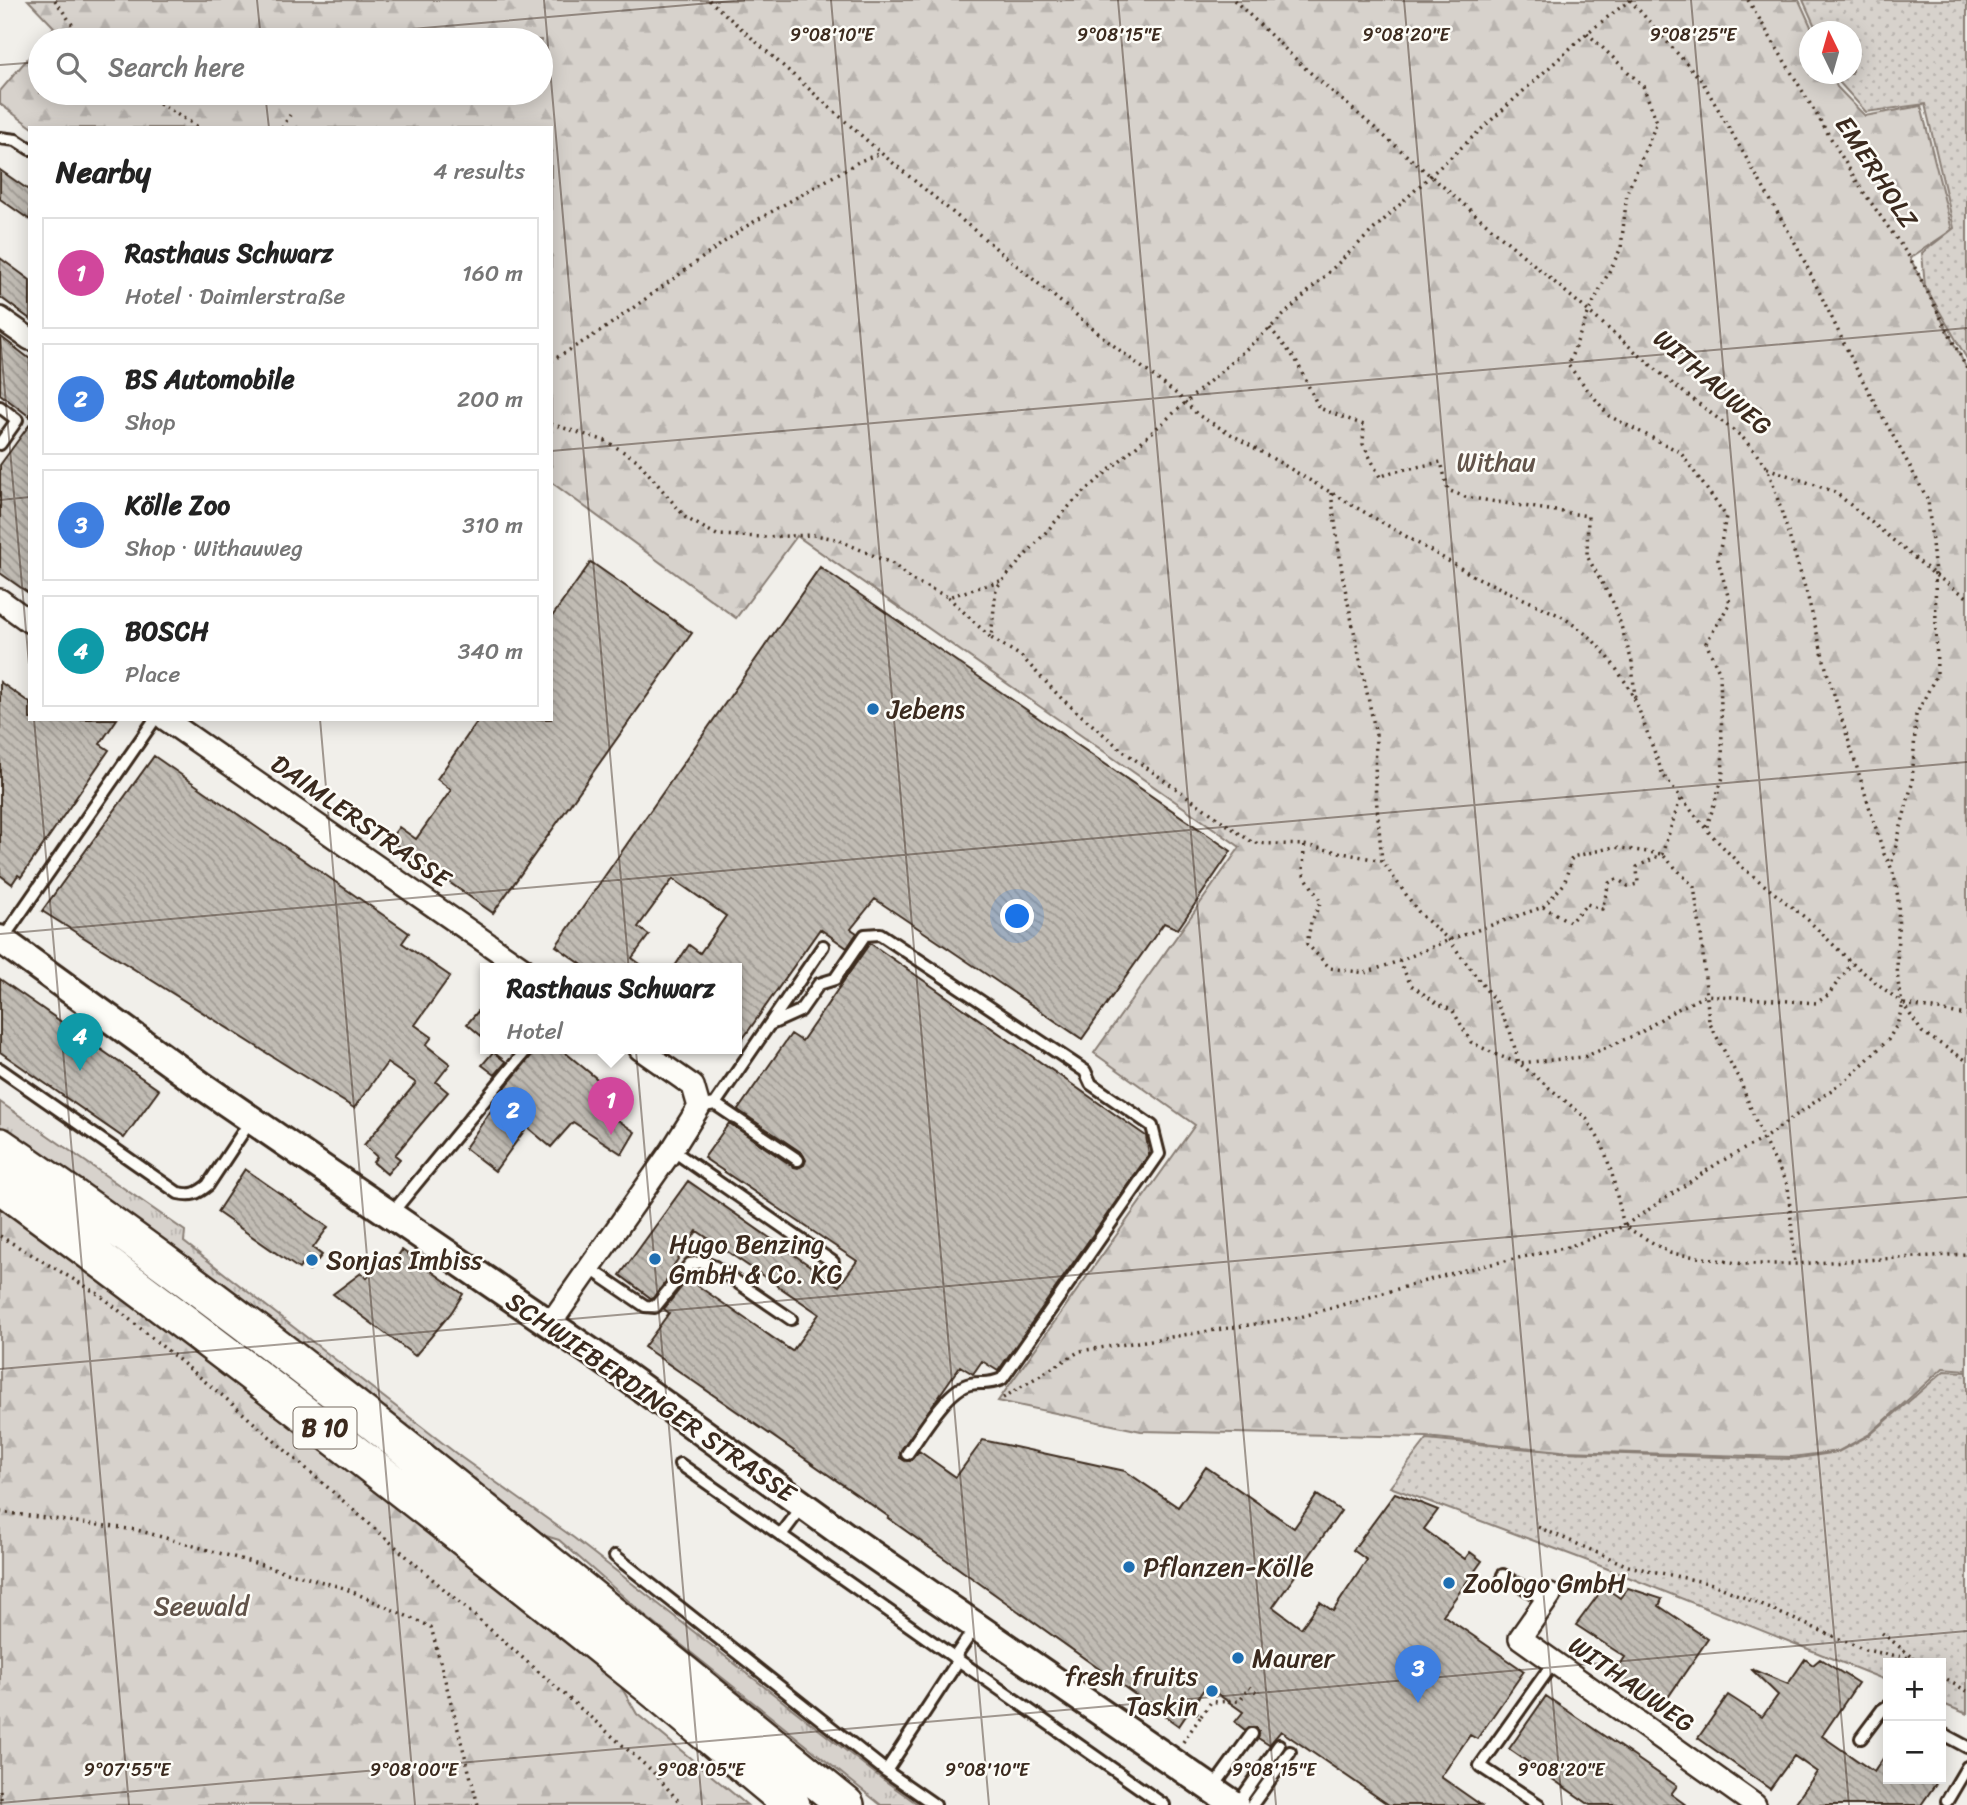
<!DOCTYPE html>
<meta charset="utf-8">
<style>
:root{--surface:#fff;--page:#f2f2f2;--text:#222;--muted:#767676;--line:#e0e0e0;--accent:#111827}
body{margin:0;font-family:Sriracha,sans-serif;background:var(--page);color:var(--text)}
.controls{position:absolute;right:21px;bottom:21px;display:grid;overflow:hidden;border-radius:0px;box-shadow:0 4px 18px #0003}
.controls button{width:63px;height:63px;display:grid;place-items:center;padding:0;border:0;border-bottom:2px solid var(--line);background:var(--surface);color:var(--text);font:35px sans-serif}
.compass{position:absolute;left:1799px;top:21px;width:63px;height:63px;border-radius:50%;background:var(--surface);box-shadow:0 4px 18px #0003;rotate:355deg}
.you{position:absolute;left:1018px;top:917px;width:24px;height:24px;margin:-18px;border:5px solid #fff;border-radius:50%;background:#1a73e8;box-shadow:0 0 0 10px #1a73e833}
.badge{display:grid;place-items:center;width:46px;height:46px;border-radius:50%;background:var(--accent);color:#fff;font-size:23px;font-weight:700}
.pin{position:absolute;translate:-50% -58px;filter:drop-shadow(0 2px 4px #0008)}
.pin::after{content:'';position:absolute;top:37px;width:24px;height:21px;background:inherit;clip-path:polygon(0 0,100% 0,50% 100%)}
.popup{position:absolute;left:480px;top:963px;width:262px;height:91px;box-sizing:border-box;display:grid;place-content:center;border-radius:0px;background:var(--surface);filter:drop-shadow(0 2px 5px #0005);font-size:23px;white-space:nowrap;color:var(--muted)}
.popup b{font-size:26px;color:var(--text)}
.popup::after{content:'';position:absolute;left:50%;top:100%;margin-left:-14px;border:14px solid transparent;border-top-color:var(--surface)}
.list{margin:0;padding:0;list-style:none}
h2{display:flex;justify-content:space-between;align-items:center;height:91px;margin:0;padding:0 28px;font-size:30px}
h2 small{font-size:23px;font-weight:400;color:var(--muted)}
.list li{display:grid;grid-template-columns:46px 1fr auto;gap:21px;align-items:center;box-sizing:border-box;height:112px;margin:0 14px 14px;padding:0 14px;border:2px solid var(--line);border-radius:0px}
.list b{display:block;font-size:26px;white-space:nowrap}
.list p{margin:0;font-size:23px;white-space:nowrap;color:var(--muted)}
.list em{font-size:23px;font-style:normal;color:var(--muted)}
.icon{flex:none;width:38px;height:38px;fill:none;stroke:currentColor;stroke-width:2;stroke-linecap:round;stroke-linejoin:round}
.map{position:relative;flex:none;width:1967px;height:1805px;overflow:hidden}
.search{position:absolute;background:var(--surface);box-shadow:0 4px 18px #0003;left:28px;top:28px;width:525px;height:77px;display:flex;align-items:center;gap:18px;box-sizing:border-box;padding:0 24px;border-radius:38px;color:var(--muted);font-size:26px}
.panel{position:absolute;background:var(--surface);box-shadow:0 4px 18px #0003;left:28px;top:126px;width:525px;height:595px;border-radius:0px}
.map>svg:first-child{display:block}
.grass{fill:url(#grass-tufts);stroke:#897e75;stroke-width:2}
.forest{fill:url(#forest-firs);stroke:#897e75;stroke-width:2}
.garden{fill:url(#garden-dots);stroke:#897e75;stroke-width:2}
.building{fill:url(#building-back-hatch);stroke:#3b2a1e;stroke-width:2}
.lines{fill:none;stroke-linecap:round;stroke-linejoin:round}
.service-casing{stroke:#3b2a1e;stroke-width:16}
.minor-casing{stroke:#3b2a1e;stroke-width:26}
.tertiary-casing{stroke:#3b2a1e;stroke-width:32}
.trunk-casing{stroke:#3b2a1e;stroke-width:40}
.path{stroke:#3b2a1e;stroke-width:3.5;stroke-dasharray:2 5;stroke-linecap:butt}
.service{stroke:#fdfcf7;stroke-width:10}
.minor{stroke:#fdfcf7;stroke-width:21}
.tertiary{stroke:#fdfcf7;stroke-width:26}
.trunk{stroke:#fdfcf7;stroke-width:35}
.ticks{fill:none;stroke:#3b2a1e;stroke-width:2;stroke-opacity:0.45}
.poi-dot{fill:#1f6fb2;stroke:#fdfcf7;stroke-width:2.5}
.labels{text-anchor:middle;dominant-baseline:central;stroke-width:5;stroke-linejoin:round;paint-order:stroke}
.shield{fill:#fdfcf7;stroke:#75695f;stroke-width:2}
.shield-label{font-size:24px;font-weight:bold;fill:#3b2a1e}
.street-label{font-size:26px;fill:#3b2a1e;stroke:#fdfcf7}
.park-label{font-size:26px;fill:#62544a;stroke:#fdfcf7}
.poi-label{font-size:26px;fill:#3b2a1e;stroke:#fdfcf7;text-anchor:start}
.ticks-label{font-size:18px;text-anchor:middle;fill:#3b2a1e;stroke:#fdfcf7;stroke-width:5;stroke-linejoin:round;paint-order:stroke}
</style>
<div class="map">
<svg width="1967" height="1805" viewBox="0 0 1967 1805">
<defs>
<pattern id="grass-tufts" width="24" height="20" patternUnits="userSpaceOnUse" patternTransform="scale(1.75)"><rect width="24" height="20" fill="#d7d2cc"/><path d="M3 7l-1-3M5 7V3M7 7l1-3M15 17l-1-3M17 17v-4M19 17l1-3" fill="none" stroke="#b9b4af"/></pattern>
<pattern id="forest-firs" width="22" height="20" patternUnits="userSpaceOnUse" patternTransform="scale(1.75)"><rect width="22" height="20" fill="#d7d2cc"/><path d="M5 1l3.5 6h-7zM16 11l3.5 6h-7z" fill="#b9b4af"/></pattern>
<pattern id="garden-dots" width="8" height="8" patternUnits="userSpaceOnUse" patternTransform="scale(1.75)"><rect width="8" height="8" fill="#d7d2cc"/><path d="M2 2h.1M6 6h.1" fill="none" stroke="#b9b4af" stroke-width="1.8" stroke-linecap="round"/></pattern>
<pattern id="building-back-hatch" width="6" height="6" patternUnits="userSpaceOnUse" patternTransform="scale(1.75)"><rect width="6" height="6" fill="#c1bcb4"/><path d="M-1 5l2 2M0 0l6 6M5-1l2 2" fill="none" stroke="#9e9992"/></pattern>
</defs>
<rect width="100%" height="100%" fill="#f1efea"/>
<filter id="ink" filterUnits="userSpaceOnUse"><feTurbulence type="fractalNoise" baseFrequency=".0143" numOctaves="2"/><feDisplacementMap in="SourceGraphic" scale="14" xChannelSelector="R" yChannelSelector="G"/><feConvolveMatrix kernelMatrix="1 2 1 2 8 2 1 2 1" color-interpolation-filters="sRGB"/></filter>
<g filter="url(#ink)">
<path class="grass" d="M0 1102 185 1231 184 1242 462 1458 574 1538 881 1778 919 1805H881L649 1619 559 1540 546 1536 165 1249 0 1132Z"/>
<path class="forest" d="M28 0H1799L1813 31 1810 32V74H1831L1837 87 1865 116 1921 106 1952 230 1910 258 1967 369V1370L1943 1368 1870 1434 1839 1451 1792 1457 1561 1451 1426 1437 1141 1431 998 1401 1195 1125 1094 1053 1240 847 797 536 736 618 551 482V128H33L0 104V91L40 44V93H541V40H43L54 27Z
M0 1206 187 1342 423 1525 620 1685 637 1714 747 1805H0Z"/>
<path class="garden" d="M1803 0H1967V359L1925 286 1922 253 1954 228 1925 104 1866 112 1839 82 1836 74H1852V32L1817 31Z
M1944 1371 1967 1372V1714L1941 1703V1663H1888V1681L1588 1561 1390 1487 1427 1439 1561 1452 1792 1459 1838 1452 1870 1435Z"/>
<path class="building" d="M0 170 30 191V220L0 199Z
M0 258 30 280V319L0 297Z
M0 336 30 359V417L0 394Z
M30 424V594L0 573V465Z
M591 562 692 633 493 913 389 840 399 827 416 839 451 790 437 779 479 719H551V618Z
M820 567 1231 851 1178 929 1164 923 1082 1039 875 899 851 929 857 933 847 948 820 929 737 1047V969H673L689 945 700 953 726 916 673 879 638 927 649 935 632 958 647 969H588L556 946Z
M0 682 30 703V719H117L100 744 109 750 21 877 18 875 12 884 0 875Z
M154 756 409 933 402 943 450 976 415 1025 432 1037 426 1045 450 1064 436 1082 448 1092 395 1155 400 1159 387 1174 373 1162 377 1157 364 1145 416 1083 387 1063 354 1108 42 911Z
M870 943 1146 1136 1149 1154 998 1371 982 1361 973 1374 960 1366 901 1450 900 1458 910 1461 919 1451 956 1477 983 1440 1125 1471 1178 1507 1206 1467 1294 1528 1317 1495 1341 1511 1273 1607 1301 1628 1320 1602 1333 1611 1367 1560 1353 1550 1395 1493 1438 1510 1424 1529 1465 1559 1470 1552 1482 1561 1443 1615 1524 1671 1477 1739 1470 1735 1441 1777 1481 1805H1389L1281 1731 1269 1745 1258 1738 1259 1731 1256 1727H1249L1245 1730 1235 1722 1243 1712 1206 1686 1179 1726 888 1518 889 1517 644 1347 669 1313 664 1309 688 1279 792 1351 819 1314 697 1231 672 1268 675 1270 652 1299 620 1275 688 1181 839 1286 857 1261 704 1158 729 1123 794 1167 798 1168 804 1165 806 1160 802 1153 738 1110 791 1034 802 1041Z
M0 979 159 1090 124 1138 0 1052Z
M485 1003V1039L467 1024Z
M537 1049H561L602 1083 589 1100 635 1132 622 1154 573 1122 551 1147 527 1127 495 1171 465 1148 504 1092 502 1091Z
M493 1052 506 1062 495 1075 482 1065Z
M245 1169 328 1227 313 1248 322 1255 309 1271 302 1265 299 1269 217 1212Z
M402 1250 463 1294 451 1313 415 1356 333 1294 361 1273 367 1278 380 1264 389 1269Z
M1604 1587 1620 1598 1628 1588 1662 1599 1659 1606 1708 1639 1660 1709 1612 1677 1625 1657 1576 1625Z
M1805 1659 1813 1665 1820 1659 1858 1683 1822 1736 1874 1772 1888 1751V1779H1939L1921 1805H1794L1817 1772 1794 1756 1770 1789 1698 1738 1728 1695 1762 1717 1778 1695 1751 1669 1788 1684Z
M1546 1696 1677 1786 1671 1794 1686 1805H1590L1509 1749Z"/>
<g class="lines">
<defs>
<path id="service" d="M0 138 16 140 30 149
M0 407 17 420 0 444
M2 940 155 719
M769 1025 800 1011 819 984 835 979 865 935 880 934 1085 1071 1091 1084 1152 1126 1159 1154 1002 1379C985 1386 984 1381 970 1384 948 1388 920 1436 907 1454
M0 1069 178 1193C192 1196 197 1194 208 1185L251 1120
M715 1104 798 1160
M699 1107 715 1104 823 946
M672 1150 833 1262
M391 1214 527 1049
M588 1267 645 1306 655 1307 690 1264 702 1262 715 1267 791 1319
M680 1464 1164 1805
M781 1535 802 1507
M615 1556 886 1771 935 1805
M1503 1575 1546 1601
M954 1658 976 1626
M1941 1733 1967 1747
M1861 1738 1882 1710 1888 1706
M886 1771 958 1661
M1212 1789 1252 1734
M1947 1801 1967 1767
M1237 1805 1279 1745
M1252 1805 1290 1752
M1539 1805 1480 1766 1553 1663"/>
<path id="minor" d="M0 318 30 339
M0 600 30 622
M165 719 524 969
M550 1324 672 1150 699 1107 693 1086 640 1049
M1550 1595 1520 1638 1755 1805"/>
<path id="tertiary" d="M0 939 201 1085 610 1365 847 1537 1235 1805"/>
<path id="trunk" d="M0 1146C295 1347 568 1581 846 1805
M0 1185C218 1345 431 1510 641 1679 692 1720 741 1764 792 1805"/>
</defs>
<use href="#service" class="service-casing"/>
<use href="#minor" class="minor-casing"/>
<use href="#tertiary" class="tertiary-casing"/>
<use href="#trunk" class="trunk-casing"/>
<path class="path" d="M55 0 83 40
M709 0 881 153 1109 342 1178 395 1198 415 1474 576 1563 617 1590 637 1608 657 1626 683 1636 702 1663 775 1706 829 1743 868 1808 920 1852 963 1903 1004 1922 1032 1967 1061
M1234 0 1306 69 1673 384 1742 437 1755 452 1767 468 1773 484 1807 594 1827 672 1884 854C1912 897 1888 955 1902 1002
M1630 0 1702 81 1798 248 1856 368 1928 500 1935 575 1937 674 1916 715 1912 784 1891 865
M1748 0 1860 187 1910 258 1967 369
M1587 33 1643 86 1657 122 1627 193 1621 248 1589 311 1568 365 1609 416 1680 452 1726 516 1718 560 1730 603 1706 643 1720 673 1723 777 1706 829
M141 93 200 128
M282 128 290 115
M1270 328 1296 360 1319 408 1364 425 1363 444 1380 477 1392 472 1441 462 1448 490 1465 497 1588 516 1587 556 1615 606 1632 662 1635 700
M551 361 601 331 745 227 860 161 881 153
M551 424 606 441 637 460 686 518 717 535 762 537 815 535 836 539 893 564 912 580 948 597 1000 581
M1767 468 1835 492 1935 575 1967 597
M1331 493 1343 579 1376 735 1375 785 1382 861 1420 914 1449 940 1497 1004 1510 1031 1519 1063 1586 1118 1603 1146 1612 1174 1624 1226 1670 1253 1744 1264H1795L1967 1254
M948 597 991 638
M1304 846 1303 873 1321 902 1311 922 1307 944 1330 968 1365 973 1399 961 1411 985 1435 1002 1453 1011 1471 1042 1497 1055 1519 1063 1584 1057 1640 1033 1670 1013 1706 995 1816 1003 1828 995 1852 963
M1382 861 1304 845 1253 843 1123 751 1062 699 1021 656 991 638 996 588 1073 502 1270 328 1430 176 1587 33 1630 0
M1543 907 1564 884 1572 857 1614 847 1662 854 1694 887 1701 933 1709 1022 1740 1081 1763 1139 1788 1186 1795 1264
M1399 961 1449 940 1543 907 1570 922 1587 904 1602 909 1609 883 1617 879 1628 886 1638 884 1637 867 1662 854 1681 797
M1904 1004 1967 1015
M0 1236 100 1295 230 1402 652 1771 682 1805
M1003 1398 1080 1351 1300 1317 1460 1271 1568 1247 1624 1226 1718 1163 1763 1139 1847 1079 1888 1040 1897 1025 1903 1004
M0 1512 137 1530 344 1588 431 1627 478 1805
M1538 1527 1628 1566 1713 1584 1865 1650 1914 1659
M1882 1633 1920 1663
M1941 1677 1967 1691
M1201 1716 1211 1702 1240 1701 1249 1687 1256 1692
M1183 1742 1201 1716 1191 1708
M0 1790 2 1805"/>
<use href="#service" class="service"/>
<use href="#minor" class="minor"/>
<use href="#tertiary" class="tertiary"/>
<use href="#trunk" class="trunk"/>
</g>
</g>
<path class="ticks" d="M257 0 261 40M544 0 702 1805M831 0 989 1805M1118 0 1276 1805M1404 0 1562 1805M1691 0 1849 1805M285 40 745 0M0 65 40 62M265 93 269 128M0 336 30 676M551 451 1967 328M0 500 30 497M34 719 129 1805M320 719 415 1805M0 934 1967 762M0 1369 1967 1197M0 1803 1967 1631"/>
<g class="poi-dot">
<circle cx="873" cy="709" r="7"/>
<circle cx="655" cy="1259" r="7"/>
<circle cx="312" cy="1260" r="7"/>
<circle cx="1129" cy="1567" r="7"/>
<circle cx="1449" cy="1583" r="7"/>
<circle cx="1238" cy="1658" r="7"/>
<circle cx="1212" cy="1691" r="7"/>
</g>
<g class="labels">
<rect class="shield" x="293.5" y="1407.5" width="63" height="41" rx="5"/>
<g class="shield-label">
<text x="325" y="1428">B 10</text>
</g>
<g class="street-label">
<text transform="translate(1877 172) rotate(57)">EMERHOLZ</text>
<text transform="translate(1713 382) rotate(41)">WITHAUWEG</text>
<text transform="translate(361 821) rotate(35)">DAIMLERSTRASSE</text>
<text transform="translate(651 1397) rotate(35)">SCHWIEBERDINGER STRASSE</text>
<text transform="translate(1632 1684) rotate(35)">WITHAUWEG</text>
</g>
<g class="park-label">
<text x="1496" y="462">Withau</text>
<text x="201" y="1606">Seewald</text>
</g>
<g class="poi-label">
<text x="887" y="709">Jebens</text>
<text x="669" y="1244">Hugo Benzing<tspan x="669" dy="30">GmbH &amp; Co. KG</tspan></text>
<text x="326" y="1260">Sonjas Imbiss</text>
<text x="1143" y="1567">Pflanzen-Kölle</text>
<text x="1463" y="1583">Zoologo GmbH</text>
<text x="1252" y="1658">Maurer</text>
<text x="1198" y="1676" text-anchor="end">fresh fruits<tspan x="1198" dy="30">Taskin</tspan></text>
</g>
</g>
<g class="ticks-label">
<text x="832" y="41">9°08'10"E</text>
<text x="1119" y="41">9°08'15"E</text>
<text x="1406" y="41">9°08'20"E</text>
<text x="1693" y="41">9°08'25"E</text>
<text x="127" y="1776">9°07'55"E</text>
<text x="414" y="1776">9°08'00"E</text>
<text x="701" y="1776">9°08'05"E</text>
<text x="987" y="1776">9°08'10"E</text>
<text x="1274" y="1776">9°08'15"E</text>
<text x="1561" y="1776">9°08'20"E</text>
</g>
</svg>
<div class="controls">
<button>+</button>
<button>−</button>
</div>
<svg class="compass" viewBox="-18 -18 36 36"><path d="M0-13l5 13h-10z" fill="#e53935"/><path d="M0 13l5-13h-10z" fill="#767676"/></svg>
<div class="you"></div>
<div class="pin badge" style="left:611px;top:1135px;background:#d1479c">1</div>
<div class="popup"><b>Rasthaus Schwarz</b>Hotel</div>
<div class="pin badge" style="left:513px;top:1145px;background:#3f7fe0">2</div>
<div class="pin badge" style="left:1418px;top:1703px;background:#3f7fe0">3</div>
<div class="pin badge" style="left:80px;top:1071px;background:#0f9aa8">4</div>
<div class="search"><svg class="icon" aria-label="search" viewBox="0 0 24 24"><circle cx="10" cy="10" r="6"/><path d="M15 15l6 6"/></svg>Search here</div>
<section class="panel">
<h2>Nearby<small>4 results</small></h2>
<ul class="list">
<li><span class="badge" style="background:#d1479c">1</span><div><b>Rasthaus Schwarz</b><p>Hotel · Daimlerstraße</p></div><em>160 m</em></li>
<li><span class="badge" style="background:#3f7fe0">2</span><div><b>BS Automobile</b><p>Shop</p></div><em>200 m</em></li>
<li><span class="badge" style="background:#3f7fe0">3</span><div><b>Kölle Zoo</b><p>Shop · Withauweg</p></div><em>310 m</em></li>
<li><span class="badge" style="background:#0f9aa8">4</span><div><b>BOSCH</b><p>Place</p></div><em>340 m</em></li>
</ul>
</section>
</div>
